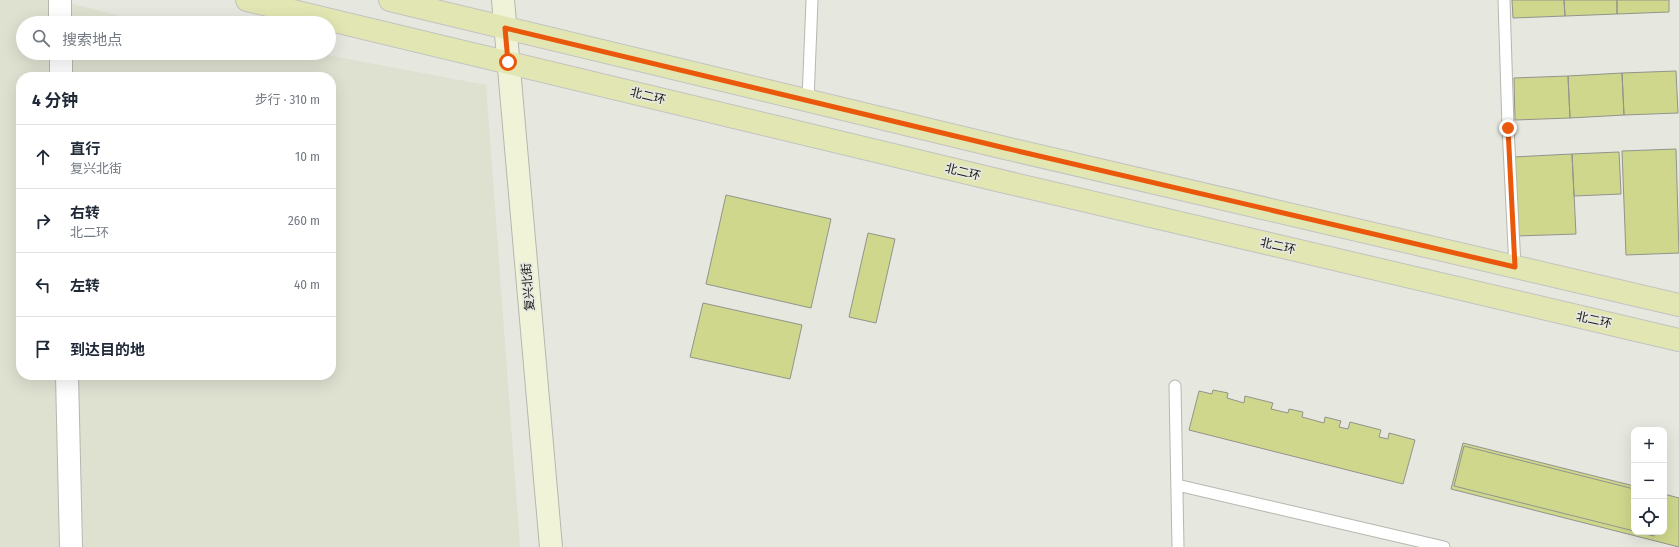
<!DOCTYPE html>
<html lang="zh">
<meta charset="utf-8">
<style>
:root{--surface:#fff;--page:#f6f6f7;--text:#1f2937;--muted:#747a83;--line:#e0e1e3}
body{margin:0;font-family:"Fira Sans Condensed","Noto Sans SC",sans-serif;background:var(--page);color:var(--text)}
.controls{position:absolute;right:12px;bottom:12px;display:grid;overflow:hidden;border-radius:8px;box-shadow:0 4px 16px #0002}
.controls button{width:36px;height:36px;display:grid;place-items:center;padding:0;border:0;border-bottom:1px solid var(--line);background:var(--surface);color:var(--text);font:20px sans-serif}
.stop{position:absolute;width:12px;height:12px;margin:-9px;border:3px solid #ea580c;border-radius:50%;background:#fff}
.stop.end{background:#ea580c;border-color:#fff;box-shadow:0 1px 4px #0008}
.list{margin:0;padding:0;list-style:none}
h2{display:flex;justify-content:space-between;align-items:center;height:52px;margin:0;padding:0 16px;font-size:17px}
h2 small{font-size:13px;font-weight:400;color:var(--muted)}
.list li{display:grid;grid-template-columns:26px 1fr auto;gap:12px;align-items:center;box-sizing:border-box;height:64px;padding:0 16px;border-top:1px solid var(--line)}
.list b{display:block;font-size:15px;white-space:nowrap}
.list p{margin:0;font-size:13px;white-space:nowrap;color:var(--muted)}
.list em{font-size:13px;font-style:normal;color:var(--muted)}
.icon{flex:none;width:22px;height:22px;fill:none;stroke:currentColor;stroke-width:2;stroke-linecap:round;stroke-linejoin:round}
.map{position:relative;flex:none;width:1679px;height:547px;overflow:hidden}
.search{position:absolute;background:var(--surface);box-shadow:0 4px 16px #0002;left:16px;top:16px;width:320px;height:44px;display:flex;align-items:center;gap:10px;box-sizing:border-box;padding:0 14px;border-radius:22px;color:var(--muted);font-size:15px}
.panel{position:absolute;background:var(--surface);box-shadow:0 4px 16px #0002;left:16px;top:72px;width:320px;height:308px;border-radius:16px}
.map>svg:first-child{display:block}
.built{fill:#dee0d0;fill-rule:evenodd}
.building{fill:#cfd78c;stroke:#92948c}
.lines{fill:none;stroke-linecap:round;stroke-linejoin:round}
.lane-casing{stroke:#b6b7af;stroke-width:13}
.street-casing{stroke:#b6b7af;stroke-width:24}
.secondary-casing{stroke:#b6b7af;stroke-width:24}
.primary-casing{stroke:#c2c3c2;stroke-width:24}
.lane{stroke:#fff;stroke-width:11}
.street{stroke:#fff;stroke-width:22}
.secondary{stroke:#f0f3d8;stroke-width:22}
.primary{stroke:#e2e6b2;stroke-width:22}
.route{stroke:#ea580c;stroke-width:5}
.labels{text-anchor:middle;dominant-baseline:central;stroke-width:3.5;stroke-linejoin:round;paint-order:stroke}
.street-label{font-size:12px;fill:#161714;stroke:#e6e7df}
</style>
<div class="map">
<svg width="1679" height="547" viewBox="0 0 1679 547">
<rect width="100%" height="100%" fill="#e6e7df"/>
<path class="built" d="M0 0H57L120 16 156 23H23V53H316L486 85 520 547H0ZM21 77H331V375H21Z"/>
<path class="building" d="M1512 0H1564L1565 16 1513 18Z
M1564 0H1617V14L1565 16Z
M1617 0H1669V12L1617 14Z
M1676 71 1678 113 1624 115 1622 73Z
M1622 73 1624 115 1570 118 1568 76Z
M1568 76 1570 118 1515 120 1514 78Z
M1676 149 1679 253 1626 255 1622 151Z
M1619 152 1621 194 1574 196 1572 154Z
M1572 154 1576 234 1517 236 1513 157Z
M726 195 831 219 811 308 706 284Z
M868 233 895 239 876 323 849 317Z
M703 303 802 325 790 379 690 357Z
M1213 390 1228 393 1227 398 1244 403 1245 396 1273 403 1271 409 1288 413 1289 409 1303 412 1302 417 1324 423 1325 417 1341 421 1339 427 1348 429 1350 422 1381 430 1379 437 1388 439 1389 433 1415 440 1403 484 1189 430 1199 391 1212 394Z
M1463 443 1634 486V532H1664V494L1679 498V547L1451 489Z
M1464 446 1634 489V531L1454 486Z
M1637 532H1655L1654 536Z"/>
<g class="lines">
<defs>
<path id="lane" d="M1504 0 1508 127 1515 267
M808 100 812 0
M1175 386 1178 547
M1177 485 1444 547"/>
<path id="street" d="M60 0V23
M61 53V77
M67 375 71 547"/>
<path id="secondary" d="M503 0 551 547"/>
<path id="primary" d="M247 0 997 180 1679 340
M390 0 1005 148 1679 305"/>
</defs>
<use href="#lane" class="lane-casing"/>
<use href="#street" class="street-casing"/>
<use href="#secondary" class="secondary-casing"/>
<use href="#primary" class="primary-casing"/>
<use href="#lane" class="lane"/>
<use href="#street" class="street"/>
<use href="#secondary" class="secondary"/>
<use href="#primary" class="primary"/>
</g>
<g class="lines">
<path class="route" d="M508 62 505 28 1005 148 1515 267 1508 128"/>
</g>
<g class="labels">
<g class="street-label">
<text transform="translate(648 96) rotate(14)">北二环</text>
<text transform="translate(963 172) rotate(14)">北二环</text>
<text transform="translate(1278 246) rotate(13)">北二环</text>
<text transform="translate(528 287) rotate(-95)">复兴北街</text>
<text transform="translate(1594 320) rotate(13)">北二环</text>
</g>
</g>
</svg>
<div class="controls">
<button>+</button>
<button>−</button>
<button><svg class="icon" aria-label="locate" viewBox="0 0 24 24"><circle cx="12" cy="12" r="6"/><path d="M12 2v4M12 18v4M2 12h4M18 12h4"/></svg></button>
</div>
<div class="stop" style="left:508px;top:62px"></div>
<div class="stop end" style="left:1508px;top:128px"></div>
<div class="search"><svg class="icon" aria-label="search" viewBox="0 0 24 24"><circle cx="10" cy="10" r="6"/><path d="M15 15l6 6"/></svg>搜索地点</div>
<section class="panel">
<h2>4 分钟<small>步行 · 310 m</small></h2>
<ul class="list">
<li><svg class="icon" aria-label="ahead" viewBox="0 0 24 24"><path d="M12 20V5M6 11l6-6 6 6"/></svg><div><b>直行</b><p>复兴北街</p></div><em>10 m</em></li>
<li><svg class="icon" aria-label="right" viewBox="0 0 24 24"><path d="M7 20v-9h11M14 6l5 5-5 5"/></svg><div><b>右转</b><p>北二环</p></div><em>260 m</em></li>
<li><svg class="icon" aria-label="left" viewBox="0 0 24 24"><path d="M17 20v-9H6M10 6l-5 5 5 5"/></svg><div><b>左转</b></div><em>40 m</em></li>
<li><svg class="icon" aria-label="arrive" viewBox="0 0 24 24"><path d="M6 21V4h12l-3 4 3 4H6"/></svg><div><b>到达目的地</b></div></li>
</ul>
</section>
</div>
